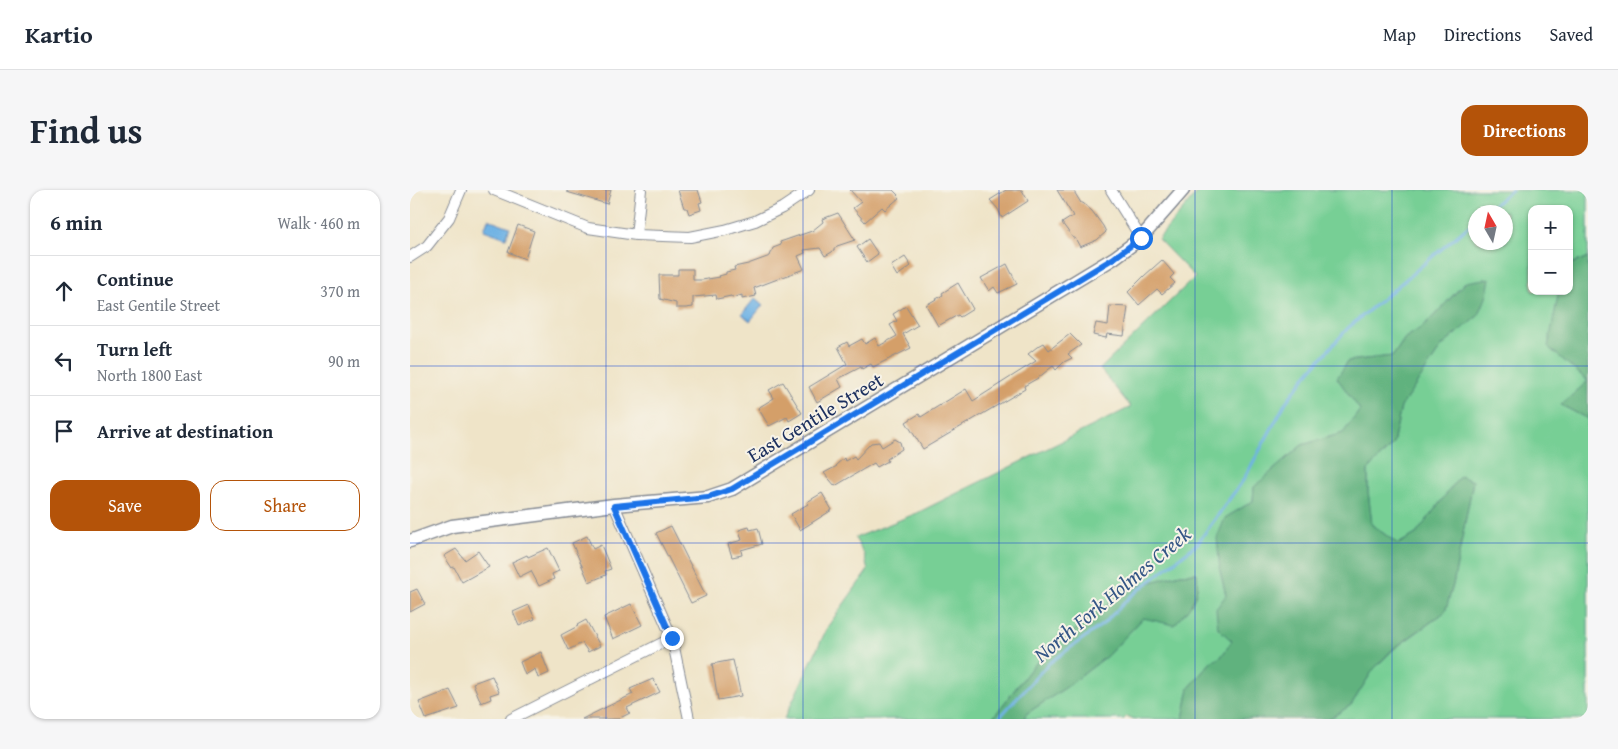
<!DOCTYPE html>
<meta charset="utf-8">
<style>
:root{--surface:#fff;--page:#f6f6f7;--text:#1f2937;--muted:#747a83;--line:#e0e1e3;--accent:#b45309}
body{margin:0;font-family:"Gentium Book Plus",serif;background:var(--page);color:var(--text)}
.controls{position:absolute;right:15px;top:15px;display:grid;overflow:hidden;border-radius:10px;box-shadow:0 1px 4px #0004}
.controls button{width:45px;height:45px;display:grid;place-items:center;padding:0;border:0;border-bottom:1px solid var(--line);background:var(--surface);color:var(--text);font:25px sans-serif}
.compass{position:absolute;left:1058px;top:15px;width:45px;height:45px;border-radius:50%;background:var(--surface);box-shadow:0 1px 4px #0004;rotate:351deg}
.stop{position:absolute;width:15px;height:15px;margin:-11px;border:4px solid #1a73e8;border-radius:50%;background:#fff}
.stop.end{background:#1a73e8;border-color:#fff;box-shadow:0 1px 5px #0008}
.list{margin:0;padding:0;list-style:none}
h2{display:flex;justify-content:space-between;align-items:center;height:65px;margin:0;padding:0 20px;font-size:21px}
h2 small{font-size:16px;font-weight:400;color:var(--muted)}
.list li{display:grid;grid-template-columns:32px 1fr auto;gap:15px;align-items:center;box-sizing:border-box;height:70px;padding:0 20px;border-top:1px solid var(--line)}
.list b{display:block;font-size:19px;white-space:nowrap}
.list p{margin:0;font-size:16px;white-space:nowrap;color:var(--muted)}
.list em{font-size:16px;font-style:normal;color:var(--muted)}
.actions{display:flex;gap:10px;padding:15px 20px}
.actions a{flex:1;padding:11px 0;border:1px solid var(--accent);border-radius:15px;text-align:center;font-size:18px;color:var(--accent)}
.actions .main{background:var(--accent);color:#fff}
.icon{flex:none;width:28px;height:28px;fill:none;stroke:currentColor;stroke-width:2;stroke-linecap:round;stroke-linejoin:round}
.map{position:relative;flex:none;width:1178px;height:529px;overflow:hidden;border-radius:15px}
header{display:flex;align-items:center;gap:30px;box-sizing:border-box;height:70px;padding:0 25px;background:var(--surface);border-bottom:1px solid var(--line)}
header strong{font-size:24px}
nav{display:flex;gap:28px;margin-inline-start:auto;font-size:18px}
.intro{display:flex;align-items:center;justify-content:space-between;box-sizing:border-box;height:120px;padding:0 30px}
h1{margin:0;font-size:35px}
.button{padding:12px 22px;border-radius:15px;background:var(--accent);color:#fff;font-size:18px;font-weight:700}
main{display:flex;gap:30px;padding:0 30px}
aside{flex:1;background:var(--surface);border-radius:15px;box-shadow:0 1px 4px #0004}
.map>svg:first-child{display:block}
.green{fill:#77cf95;stroke:#497f7a;fill-rule:evenodd}
.forest{fill:#61b27e;stroke:#3e706e}
.water{fill:#6fb2e4;stroke:#4570a1}
.lines{fill:none;stroke-linecap:round;stroke-linejoin:round}
.stream{stroke:#6fb2e4;stroke-width:3}
.building{fill:#d49f69}
.minor-casing{stroke:#858a93;stroke-width:12}
.tertiary-casing{stroke:#858a93;stroke-width:15}
.minor{stroke:#fff;stroke-width:10}
.tertiary{stroke:#fff;stroke-width:12}
.route{stroke:#1a73e8;stroke-width:6}
.grid{fill:none;stroke:#1d4ed8;stroke-width:1;stroke-opacity:0.55}
.labels{text-anchor:middle;dominant-baseline:central;stroke-width:4;stroke-linejoin:round;paint-order:stroke}
.street-label{font-size:20px;fill:#1b2f5e;stroke:#f7f3e8}
.water-label{font-size:21px;font-style:italic;fill:#345686;stroke:#f7f3e8}
</style>
<header>
<strong>Kartio</strong>
<nav><a>Map</a><a>Directions</a><a>Saved</a></nav>
</header>
<div class="intro"><h1>Find us</h1><a class="button">Directions</a></div>
<main>
<aside>
<h2>6 min<small>Walk · 460 m</small></h2>
<ul class="list">
<li><svg class="icon" aria-label="ahead" viewBox="0 0 24 24"><path d="M12 20V5M6 11l6-6 6 6"/></svg><div><b>Continue</b><p>East Gentile Street</p></div><em>370 m</em></li>
<li><svg class="icon" aria-label="left" viewBox="0 0 24 24"><path d="M17 20v-9H6M10 6l-5 5 5 5"/></svg><div><b>Turn left</b><p>North 1800 East</p></div><em>90 m</em></li>
<li><svg class="icon" aria-label="arrive" viewBox="0 0 24 24"><path d="M6 21V4h12l-3 4 3 4H6"/></svg><div><b>Arrive at destination</b></div></li>
</ul>
<div class="actions"><a class="main">Save</a><a>Share</a></div>
</aside>
<div class="map">
<svg width="1178" height="529" viewBox="0 0 1178 529">
<rect width="100%" height="100%" fill="#f7f3e8"/>
<filter id="ink" filterUnits="userSpaceOnUse"><feTurbulence type="fractalNoise" baseFrequency=".02" numOctaves="2"/><feDisplacementMap in="SourceGraphic" scale="10" xChannelSelector="R" yChannelSelector="G"/><feConvolveMatrix kernelMatrix="1 2 1 2 8 2 1 2 1" color-interpolation-filters="sRGB"/></filter>
<filter id="wash" filterUnits="userSpaceOnUse"><feTurbulence type="fractalNoise" baseFrequency=".0096" numOctaves="4" result="noise"/><feDisplacementMap in="SourceGraphic" scale="20" xChannelSelector="R" yChannelSelector="G"/><feGaussianBlur stdDeviation="1.12" result="paint"/><feColorMatrix in="noise" values="0 0 0 0 0 0 0 0 0 0 0 0 0 0 0 0 0 1.4 0 .05"/><feComposite in="paint" operator="in"/></filter>
<g filter="url(#wash)">
<rect width="100%" height="100%" fill="#efe4c8"/>
<path class="green" d="M789 0H1178V67L1159 75V19H1122V101H1149L1139 157 1178 191 1151 215 1178 229V529H919L941 515 963 480 984 459 1035 422 1043 395 1063 291 1050 287 1006 344 988 354 962 335 958 301V280L983 254 991 217 1032 156 1069 125 1055 92 1015 136 995 148 983 166 938 171 928 188 950 220 934 243 892 255 844 297 843 311 815 328 810 381 816 405 823 451 811 467 801 472 779 498 773 529H724L717 526 714 529H614L616 524 658 496 697 466 733 428 787 383 770 384 720 398 672 434 623 476 582 529H374L418 436 458 380 454 364 445 348 507 323 721 217 690 179 785 87 748 49ZM1066 22H1096V52H1066Z"/>
<path class="forest" d="M1178 67V191L1138 157 1149 101H1159V75Z
M1080 88 1077 105 1069 125 1032 156 991 217 983 254 958 280V301L962 335 988 354 1006 344 1050 286 1063 291 1043 395 1035 422 983 459 963 480 941 515 919 529H773L779 498 801 472 811 467 822 451 808 438 806 419 816 405 810 381 807 348 815 328 843 311 844 297 892 255 933 243 950 220 927 188 938 171 983 166 995 148 1015 135 1056 92Z
M1178 191V229L1151 215Z
M787 383C790 407 780 418 764 435L733 428 697 466 658 496 616 524 614 529H582L623 476 672 434 720 398 770 384Z"/>
<path class="water" d="M78 29 100 37 96 48 74 40Z
M345 108 353 115 340 131 332 124Z"/>
<g class="lines">
<path class="stream" d="M1075 22 1102 0
M588 529 638 474 693 434 721 406 787 354 834 289 876 212 899 182 938 138 1066 30"/>
</g>
<g id="blocks">
<path class="building" d="M157 0H201L197 14 157 2Z
M268 0H288L292 12 289 13 291 20 279 24 277 18H274Z
M440 0H483L490 7 475 20 472 17 455 32 443 18 451 12Z
M596 0H612L618 11 592 28 588 19 580 10Z
M647 0H663L671 13H673L682 21 693 36 696 42 687 50 670 57 665 48H663L652 33 663 26Z
M428 23 445 50 427 56 422 62 415 66 410 58 394 60 395 63 388 66 394 79 344 98 346 106 332 109V105L322 108 321 106 307 109 306 105 283 107V117L276 118H266V113L250 109 249 85H268V79H283V90H292L310 87 309 86 316 84V82L325 80 324 77 338 74 360 66 363 58 371 55 370 52 402 41 413 32 412 29Z
M108 35 124 41 115 69 98 62Z
M458 49 468 64 457 72 447 57Z
M495 67 501 76 487 86 481 76Z
M752 70 764 84 760 88 765 93 752 104 747 99 729 115 718 102 734 86Z
M597 74 607 94 588 103 584 97 579 101 571 88Z
M548 93 563 119 550 127 548 125 528 136 516 115 533 105 532 103Z
M496 116 508 135 493 144 501 158 463 177 461 174 452 179 451 177 428 189 432 197 407 212 399 197 437 174 428 157 437 152 439 156 452 149 455 154 465 148 469 156 487 146 480 135 487 131 483 124Z
M700 116 718 117 714 146 697 144 696 148 683 145 686 133 698 135Z
M660 144 671 155 658 164 662 168 654 172 646 180 643 176 628 188 614 196 615 199 513 259 496 232 509 224 511 227 556 199 563 211 626 171 618 164 627 157 634 153 639 160Z
M373 192 392 223 379 231 377 227 359 236 348 218 364 208 359 200Z
M485 249 490 252 492 259 477 269 478 271 467 277 464 273 425 296 414 283 427 276 426 275 434 268 435 271 444 266 446 269 461 253 469 252 472 257Z
M412 303 422 320 390 340 381 324 398 314 397 312Z
M261 336 296 406 281 413 246 343Z
M339 337 340 340 348 338 352 354 331 360 332 365 322 367 318 354 332 350 329 340Z
M177 346 183 359 191 355 201 379 195 381 196 385 179 392 162 353Z
M138 358 149 381 142 384 144 389 129 396 121 381 109 387 102 372 117 365 118 367Z
M46 359 55 370 68 361 79 377 52 392 44 377 42 378 34 366Z
M7 399 15 414 0 422V402Z
M221 414 232 435 203 449 194 427Z
M119 415 125 429 109 436 103 422Z
M176 430 190 456 178 462 172 453 158 460 151 445 168 436 167 435Z
M131 462 139 483 128 488 125 479 115 485 110 472Z
M323 470 331 506 308 510 302 474Z
M82 486 89 502 80 505 81 509 71 513 63 493Z
M243 489 250 502 217 518 220 523 208 529H172L223 504 220 499Z
M40 500 49 518 16 529 9 512Z"/>
</g>
</g>
<g filter="url(#ink)">
<use href="#blocks" fill-opacity="0" stroke="#858a93" stroke-width="1"/>
<g class="lines">
<defs>
<path id="minor" d="M84 0 178 38 226 45 280 47 315 40 345 31 372 18 399 0
M701 0 731 48
M226 45 231 0
M0 67 17 56 39 28 51 0
M204 315 262 448 279 529
M101 529 262 448"/>
<path id="tertiary" d="M0 351 42 336 204 315 298 307 322 299 704 68 731 48 773 0"/>
</defs>
<use href="#minor" class="minor-casing"/>
<use href="#tertiary" class="tertiary-casing"/>
<use href="#minor" class="minor"/>
<use href="#tertiary" class="tertiary"/>
</g>
</g>
<g class="lines" filter="url(#ink)">
<path class="route" d="M262 448 204 316 298 307 322 299 704 68 731 48"/>
</g>
<path class="grid" d="M196 0V529M393 0V529M589 0V529M785 0V529M982 0V529M0 176H1178M0 353H1178"/>
<g class="labels">
<g class="street-label">
<text transform="translate(405 227) rotate(-31)">East Gentile Street</text>
</g>
<g class="water-label">
<text transform="translate(702 404) rotate(-40)">North Fork Holmes Creek</text>
</g>
</g>
</svg>
<div class="controls">
<button>+</button>
<button>−</button>
</div>
<svg class="compass" viewBox="-18 -18 36 36"><path d="M0-13l5 13h-10z" fill="#e53935"/><path d="M0 13l5-13h-10z" fill="#747a83"/></svg>
<div class="stop" style="left:731px;top:48px"></div>
<div class="stop end" style="left:262px;top:448px"></div>
</div>
</main>
